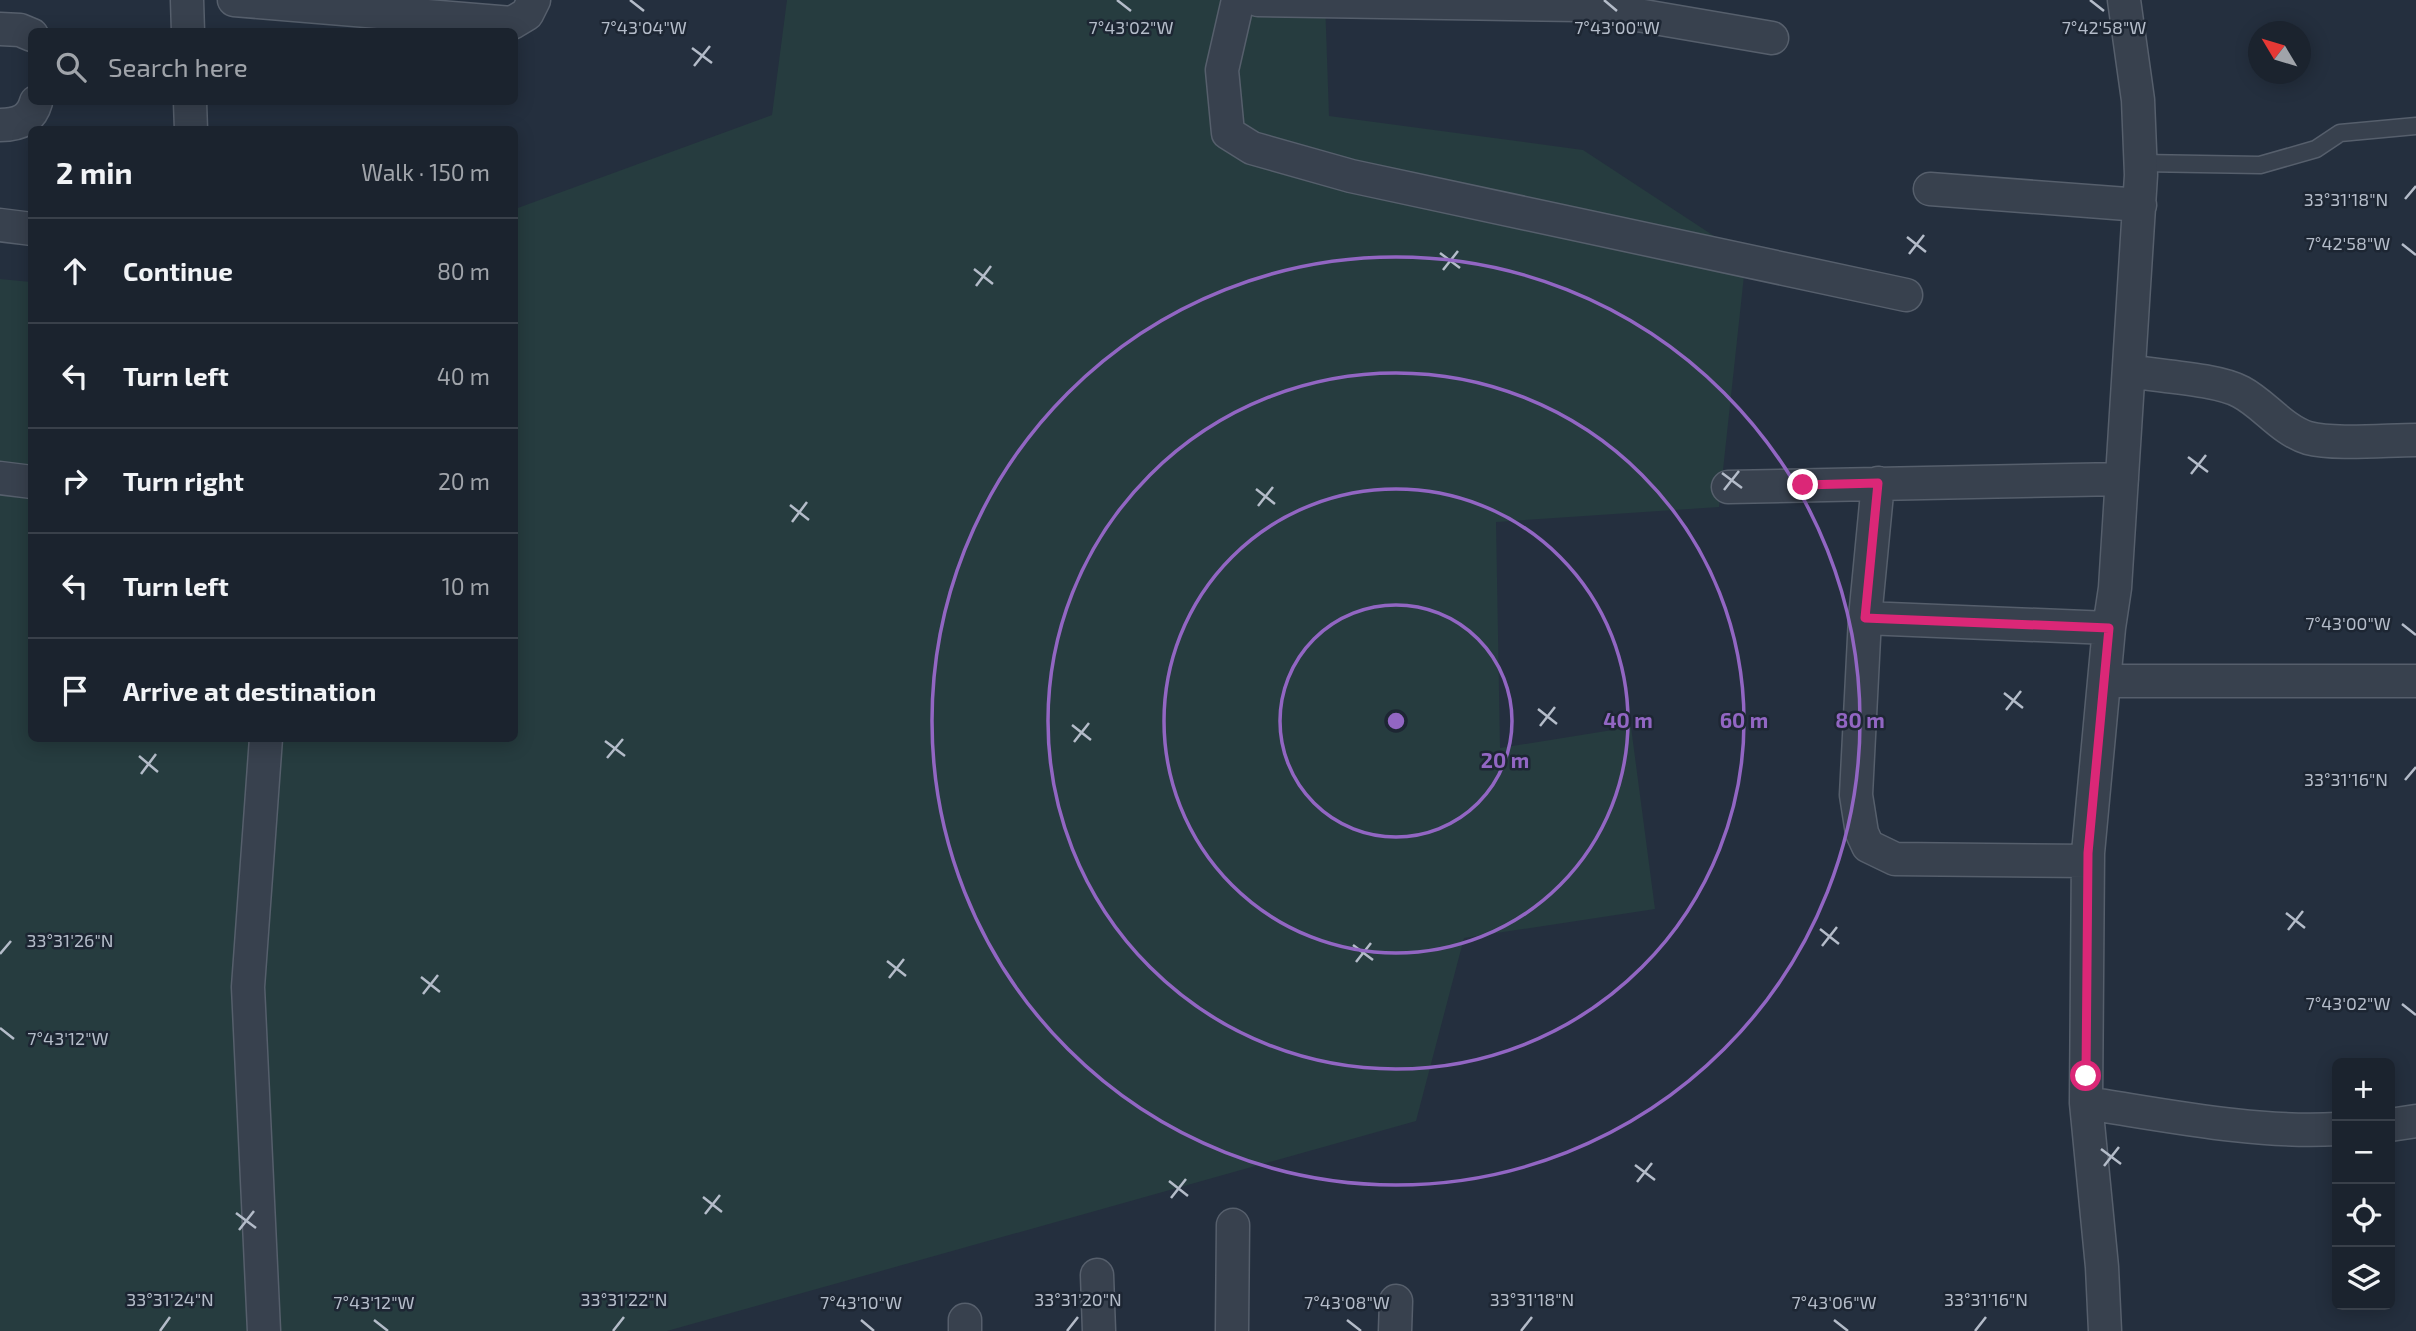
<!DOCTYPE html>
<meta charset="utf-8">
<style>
:root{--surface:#1b232e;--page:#282f3a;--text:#f1f3f6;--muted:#a0a4aa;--line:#39404a}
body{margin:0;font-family:"Exo 2",sans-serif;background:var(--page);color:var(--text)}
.controls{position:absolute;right:21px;bottom:21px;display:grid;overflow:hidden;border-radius:10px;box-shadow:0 4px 18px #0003}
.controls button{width:63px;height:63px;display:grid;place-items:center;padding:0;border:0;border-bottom:2px solid var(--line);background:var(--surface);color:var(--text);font:35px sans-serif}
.compass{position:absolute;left:2248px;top:21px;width:63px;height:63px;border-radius:50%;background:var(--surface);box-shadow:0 4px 18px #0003;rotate:308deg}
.stop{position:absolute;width:21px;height:21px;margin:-16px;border:5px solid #db2777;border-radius:50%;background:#fff}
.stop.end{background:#db2777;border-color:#fff;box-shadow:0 2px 7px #0008}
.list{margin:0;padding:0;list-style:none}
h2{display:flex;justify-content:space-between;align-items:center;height:91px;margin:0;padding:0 28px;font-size:30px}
h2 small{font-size:23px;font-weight:400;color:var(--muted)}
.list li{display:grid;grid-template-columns:46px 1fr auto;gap:21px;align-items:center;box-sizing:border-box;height:105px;padding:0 28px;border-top:2px solid var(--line)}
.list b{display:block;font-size:26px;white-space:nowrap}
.list em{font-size:23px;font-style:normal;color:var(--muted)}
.icon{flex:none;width:38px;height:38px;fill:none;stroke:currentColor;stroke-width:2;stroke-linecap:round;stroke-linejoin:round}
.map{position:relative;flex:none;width:2416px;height:1331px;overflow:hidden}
.search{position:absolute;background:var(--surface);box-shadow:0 4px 18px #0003;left:28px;top:28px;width:490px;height:77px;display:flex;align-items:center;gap:18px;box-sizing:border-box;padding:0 24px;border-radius:10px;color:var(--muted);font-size:26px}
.panel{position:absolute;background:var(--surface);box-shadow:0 4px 18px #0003;left:28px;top:126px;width:490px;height:616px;border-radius:10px}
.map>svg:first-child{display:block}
.green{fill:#263c3f}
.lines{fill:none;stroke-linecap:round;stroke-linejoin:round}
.lane-casing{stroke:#565f6c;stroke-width:19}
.street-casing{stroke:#565f6c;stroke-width:35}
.lane{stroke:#38414e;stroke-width:16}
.street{stroke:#38414e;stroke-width:32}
.route{stroke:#db2777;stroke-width:9}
.ticks{fill:none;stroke:#b4bcc9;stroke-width:2.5}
.ring{fill:none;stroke:#9266c3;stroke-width:3.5}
.ticks-label{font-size:18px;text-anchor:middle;fill:#b4bcc9;stroke:#1d2633;stroke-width:5;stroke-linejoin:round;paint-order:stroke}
.centre{fill:#9266c3;stroke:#1d2633;stroke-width:3.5}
.ring-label{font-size:21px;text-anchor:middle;font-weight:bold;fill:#9266c3;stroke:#1d2633;stroke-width:5;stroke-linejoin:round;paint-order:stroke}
</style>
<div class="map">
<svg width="2416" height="1331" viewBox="0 0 2416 1331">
<rect width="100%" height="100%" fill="#242f3e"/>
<path class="green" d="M787 0H1325L1329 116 1583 150 1746 257 1719 507 1496 522 1500 748 1631 727 1655 909 1464 938 1416 1121 667 1331H0V279L31 282 32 738H514L515 209 772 115Z"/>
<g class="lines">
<defs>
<path id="lane" d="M2141 163 2260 165 2316 149 2340 133 2416 126"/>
<path id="street" d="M187 0 188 32
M234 0 512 23 527 14 534 0
M1238 0 1222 70 1228 133 1252 148 1351 176 1906 295
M1258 0 1579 5 1772 38
M0 29 20 30 32 35
M190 102 191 130
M0 125C18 125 31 120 36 102
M1930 189 2140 205
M0 225 32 229
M2129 371C2158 376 2217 379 2241 392 2264 404 2282 430 2308 438 2334 445 2387 440 2416 440
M0 478 32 482
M1878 483 1865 618 1856 795 1862 833 1868 846 1895 859 2088 861
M1728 487 2122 479
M1865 618 2109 628
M2105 681H2416
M2086 1103C2165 1115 2258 1134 2337 1129
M2390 1125 2416 1121
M1097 1275 1099 1331
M965 1320V1331
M264 1331 248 987 266 738
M1232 1331 1233 1225
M1395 1331 1396 1301
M2105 1331 2102 1267 2086 1103 2088 853 2109 628 2115 588 2141 175 2138 100 2124 0"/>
</defs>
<use href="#lane" class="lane-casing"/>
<use href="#street" class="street-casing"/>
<use href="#lane" class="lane"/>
<use href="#street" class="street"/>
</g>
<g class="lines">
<path class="route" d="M1803 485 1878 483 1865 618 2109 628 2088 853 2086 1076"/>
</g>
<path class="ticks" d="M630 0 644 11M1117 0 1131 11M1604 0 1617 11M2090 0 2104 11M692 48 712 63M694 66 710 46M2405 199 2416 186M1907 237 1926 252M2402 244 2416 255M1440 253 1460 268M1909 254 1924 235M974 269 993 284M1443 270 1458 251M976 286 991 266M2188 457 2208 472M1722 473 1742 488M2191 474 2206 455M1256 489 1275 504M1724 490 1739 471M790 505 809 520M1258 506 1273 487M792 522 807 502M2402 624 2416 635M2004 693 2023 708M1538 709 1557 724M2006 710 2021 691M1072 725 1091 740M1540 726 1555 707M605 741 625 756M1074 742 1089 723M139 756 158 772M607 758 623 739M141 774 156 754M2405 780 2416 767M2286 913 2305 928M1820 929 1839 944M2288 930 2303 911M1353 945 1373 960M1822 946 1837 927M0 954 11 941M887 961 906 976M1356 962 1371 943M421 977 440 992M889 978 904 959M423 994 438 975M2402 1004 2416 1015M0 1028 14 1039M2101 1149 2121 1164M1635 1165 1655 1180M2104 1166 2119 1147M1169 1181 1188 1196M1637 1182 1652 1163M703 1197 722 1212M1171 1198 1186 1179M236 1213 256 1228M705 1214 720 1195M239 1230 254 1211M374 1320 388 1331M861 1320 874 1331M1347 1320 1361 1331M1834 1320 1848 1331M160 1331 170 1317M613 1331 624 1317M1067 1331 1078 1317M1521 1331 1532 1317M1975 1331 1986 1317"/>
<g class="ring">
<circle cx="1396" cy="721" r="116"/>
<circle cx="1396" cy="721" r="232"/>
<circle cx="1396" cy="721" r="348"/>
<circle cx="1396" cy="721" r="464"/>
</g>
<g class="ticks-label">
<text x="644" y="34">7°43'04"W</text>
<text x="1131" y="34">7°43'02"W</text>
<text x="2104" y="34">7°42'58"W</text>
<text x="1617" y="34">7°43'00"W</text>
<text x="2346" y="206">33°31'18"N</text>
<text x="2348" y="250">7°42'58"W</text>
<text x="2348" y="630">7°43'00"W</text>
<text x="2346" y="786">33°31'16"N</text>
<text x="70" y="947">33°31'26"N</text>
<text x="2348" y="1010">7°43'02"W</text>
<text x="68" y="1045">7°43'12"W</text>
<text x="170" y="1306">33°31'24"N</text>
<text x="624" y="1306">33°31'22"N</text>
<text x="1078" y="1306">33°31'20"N</text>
<text x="1532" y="1306">33°31'18"N</text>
<text x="1986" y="1306">33°31'16"N</text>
<text x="374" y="1309">7°43'12"W</text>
<text x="861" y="1309">7°43'10"W</text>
<text x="1347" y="1309">7°43'08"W</text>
<text x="1834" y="1309">7°43'06"W</text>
</g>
<circle cx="1396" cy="721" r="10" class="centre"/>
<g class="ring-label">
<text x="1628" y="728">40 m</text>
<text x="1744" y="728">60 m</text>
<text x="1860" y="728">80 m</text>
<text x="1505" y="768">20 m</text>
</g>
</svg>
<div class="controls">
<button>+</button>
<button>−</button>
<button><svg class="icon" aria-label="locate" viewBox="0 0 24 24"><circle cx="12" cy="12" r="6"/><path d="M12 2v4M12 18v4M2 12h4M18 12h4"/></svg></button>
<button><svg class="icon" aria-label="layers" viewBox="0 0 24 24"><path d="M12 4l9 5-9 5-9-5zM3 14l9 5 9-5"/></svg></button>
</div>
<svg class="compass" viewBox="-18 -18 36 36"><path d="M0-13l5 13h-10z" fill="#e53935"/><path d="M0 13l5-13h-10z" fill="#a0a4aa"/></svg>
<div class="stop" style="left:2086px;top:1076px"></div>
<div class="stop end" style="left:1803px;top:485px"></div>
<div class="search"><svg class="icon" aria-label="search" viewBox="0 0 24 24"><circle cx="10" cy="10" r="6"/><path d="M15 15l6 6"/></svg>Search here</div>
<section class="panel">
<h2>2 min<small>Walk · 150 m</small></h2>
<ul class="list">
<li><svg class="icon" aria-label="ahead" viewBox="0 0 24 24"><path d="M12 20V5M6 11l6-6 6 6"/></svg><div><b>Continue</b></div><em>80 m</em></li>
<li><svg class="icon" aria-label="left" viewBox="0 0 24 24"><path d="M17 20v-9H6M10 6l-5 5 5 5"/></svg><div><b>Turn left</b></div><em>40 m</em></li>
<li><svg class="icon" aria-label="right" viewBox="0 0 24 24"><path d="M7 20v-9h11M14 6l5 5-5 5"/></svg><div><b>Turn right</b></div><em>20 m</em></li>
<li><svg class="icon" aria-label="left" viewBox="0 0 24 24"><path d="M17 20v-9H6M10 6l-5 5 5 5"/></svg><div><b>Turn left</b></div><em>10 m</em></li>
<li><svg class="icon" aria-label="arrive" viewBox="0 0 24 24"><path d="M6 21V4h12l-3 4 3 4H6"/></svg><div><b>Arrive at destination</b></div></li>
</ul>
</section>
</div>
